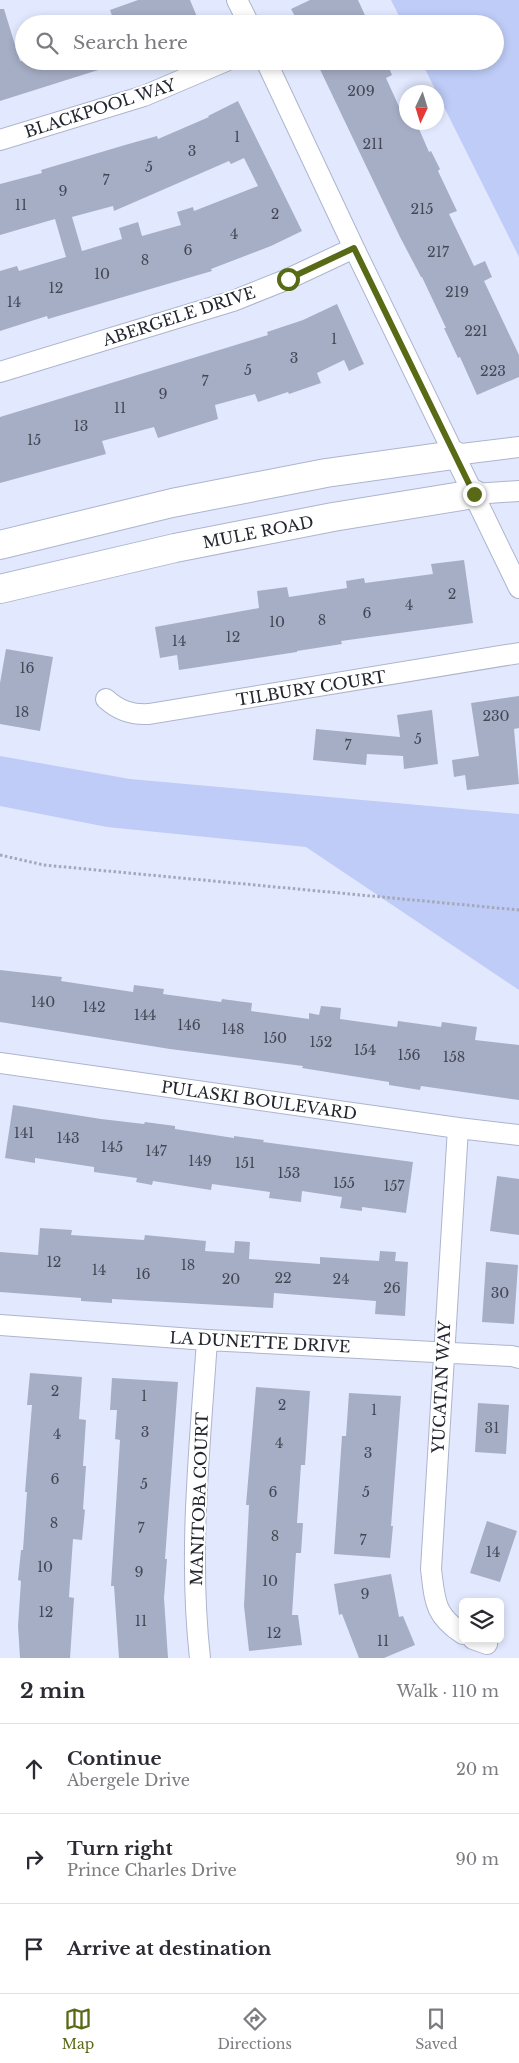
<!DOCTYPE html>
<meta charset="utf-8">
<style>
:root{--surface:#fff;--page:#f2f2f3;--text:#2b2b33;--muted:#7c7c81;--line:#e1e1e2;--accent:#586a15}
body{margin:0;font-family:"Libre Baskerville",serif;background:var(--page);color:var(--text)}
.controls{position:absolute;right:15px;bottom:15px;display:grid;overflow:hidden;border-radius:8px;box-shadow:0 2px 8px #0003}
.controls button{width:45px;height:45px;display:grid;place-items:center;padding:0;border:0;border-bottom:1px solid var(--line);background:var(--surface);color:var(--text);font:25px sans-serif}
.compass{position:absolute;left:399px;top:85px;width:45px;height:45px;border-radius:50%;background:var(--surface);box-shadow:0 2px 8px #0003;rotate:184deg}
.stop{position:absolute;width:15px;height:15px;margin:-11px;border:4px solid #586a15;border-radius:50%;background:#fff}
.stop.end{background:#586a15;border-color:#fff;box-shadow:0 1px 5px #0008}
.list{margin:0;padding:0;list-style:none}
h2{display:flex;justify-content:space-between;align-items:center;height:65px;margin:0;padding:0 20px;font-size:21px}
h2 small{font-size:16px;font-weight:400;color:var(--muted)}
.list li{display:grid;grid-template-columns:32px 1fr auto;gap:15px;align-items:center;box-sizing:border-box;height:90px;padding:0 20px;border-top:1px solid var(--line)}
.list b{display:block;font-size:19px;white-space:nowrap}
.list p{margin:0;font-size:16px;white-space:nowrap;color:var(--muted)}
.list em{font-size:16px;font-style:normal;color:var(--muted)}
.icon{flex:none;width:28px;height:28px;fill:none;stroke:currentColor;stroke-width:2;stroke-linecap:round;stroke-linejoin:round}
.map{position:relative;flex:none;width:519px;height:1658px;overflow:hidden}
.search{position:absolute;background:var(--surface);box-shadow:0 2px 8px #0003;left:15px;right:15px;top:15px;height:55px;display:flex;align-items:center;gap:12px;box-sizing:border-box;padding:0 18px;border-radius:28px;color:var(--muted);font-size:19px}
.sheet{height:335px;background:var(--surface)}
nav{display:flex;justify-content:space-around;align-items:center;box-sizing:border-box;height:70px;border-top:1px solid var(--line);background:var(--surface);font-size:14px;color:var(--muted)}
nav a{display:grid;justify-items:center;gap:2px}
nav .on{color:var(--accent)}
.map>svg:first-child{display:block}
.green{fill:#beccf7}
.building{fill:#a6aec6;fill-rule:evenodd}
.lines{fill:none;stroke-linecap:round;stroke-linejoin:round}
.street-casing{stroke:#adb5ce;stroke-width:22}
.secondary-casing{stroke:#adb5ce;stroke-width:30}
.path{stroke:#a4a9ba;stroke-width:3;stroke-dasharray:2.5 2.5;stroke-linecap:butt}
.street{stroke:#fff;stroke-width:20}
.secondary{stroke:#fff;stroke-width:28}
.route{stroke:#586a15;stroke-width:6}
.labels{text-anchor:middle;dominant-baseline:central;stroke-width:4;stroke-linejoin:round;paint-order:stroke}
.number-label{font-size:14px;fill:#444855}
.street-label{font-size:16px;fill:#23262f;stroke:#fff}
</style>
<div class="map">
<svg width="519" height="1658" viewBox="0 0 519 1658">
<rect width="100%" height="100%" fill="#e2e9fe"/>
<path class="green" d="M391 0H519V257L421 61H495V24H403Z
M0 756 130 779 519 814V990L306 847 107 827 0 806Z"/>
<path class="building" d="M138 0H190L200 24H115L110 10Z
M310 0H358L369 24H299L291 9Z
M0 9H4L20 61H113L114 65 0 101Z
M316 61H386L392 75 386 78 406 122H416L429 152 431 151 440 169 438 171 457 211 449 214 474 266 485 261 492 277 484 281 519 355V377L477 395 460 357 458 358 444 328H446L422 277H421L400 237Z
M238 101 302 231 271 246 211 269 212 271 48 319 47 316 0 331V271L17 266 19 271 66 257 55 219 0 235V184L42 173 41 170 125 145 157 136 158 139 209 117 208 116ZM244 158 258 186 194 211 193 207 177 212 181 225 142 236 138 222 119 228 122 239 82 251 72 217 113 206 114 211 229 161 231 164Z
M337 304 364 364 349 371 344 360 317 373 321 383 289 394 288 392 258 402 255 394 215 405 218 419 158 438 154 427 102 441 106 454 0 483V417L268 335 267 332 303 320Z
M464 560 473 623 341 641 342 644 297 651V652L179 670 177 655 160 658 155 627 259 608 257 591 287 587 289 597 347 588 346 581 364 578 365 583 433 574 431 564Z
M6 649 53 657 40 731 0 724V683Z
M519 696V728L514 729 519 784 467 790 465 775 454 777 452 760 479 756 471 703Z
M432 710 438 764 404 769 403 756 367 754 366 765 313 760 316 729 400 737 397 715Z
M0 970 62 977 61 981 133 992 134 985 164 989 163 994 221 1002 222 999 252 1003 251 1011 309 1019V1013L319 1015 321 1006 341 1008 340 1019 397 1027 398 1021 441 1027 442 1022 477 1027 475 1040 519 1045V1100L421 1086 420 1090 389 1085V1082L302 1068 303 1066 170 1049 0 1022Z
M13 1105 101 1119 144 1124 145 1122 175 1126V1129L234 1138V1136L264 1140 263 1142 413 1162 406 1213 362 1207V1211L340 1208 342 1197 302 1191 301 1202 269 1198 270 1192 212 1184 211 1190 153 1181 152 1185 136 1182 137 1178 94 1172V1167L35 1158V1163L5 1158Z
M497 1176 519 1179V1235L490 1231Z
M40 1228 72 1230 71 1235 144 1240 145 1235 206 1241 205 1251 234 1253 235 1241 250 1242 249 1259 320 1264V1257L379 1261 380 1251 396 1252 395 1261 408 1262 405 1316 375 1314 376 1301 274 1293 273 1308 112 1299V1303L81 1301V1298L0 1292V1252L38 1255Z
M486 1262 518 1265 514 1324 482 1322Z
M30 1373 82 1377 79 1419 86 1420 83 1466H86L83 1509 85 1510 82 1540 73 1539 69 1597 74 1598 70 1658H20L18 1626 21 1581 18 1580 21 1550H23L27 1492H25L32 1405H27Z
M112 1378 178 1382 165 1559H167L164 1598 168 1658H119L114 1586H111L120 1440 115 1439 117 1410H110Z
M256 1387 310 1391 305 1465H301L297 1523H303L301 1553H296L292 1615H298L302 1645 249 1651 244 1606 249 1505H246Z
M349 1393 401 1396 391 1526H393L390 1558 334 1554 342 1436H346Z
M478 1403 509 1405 506 1454 475 1452Z
M487 1521 517 1531 500 1582 470 1573Z
M391 1574 399 1617 403 1616 415 1645 384 1658H359L342 1614 339 1615 334 1584Z"/>
<g class="lines">
<defs>
<path id="street" d="M237 0 249 24
M266 61 354 248 519 588
M0 140 144 96 226 61
M0 372 233 301 288 279 354 248
M454 455 519 447
M474 494 519 491
M106 699C119 711 132 715 149 714L519 653
M0 1063 458 1128 519 1135
M458 1128 431 1569C435 1601 434 1615 463 1634
M0 1325 207 1340 512 1356 519 1358
M473 1639 487 1644
M200 1658C188 1552 200 1446 207 1340"/>
<path id="secondary" d="M0 545 172 503 326 473 454 455
M0 589 175 548 333 517 474 494"/>
</defs>
<use href="#street" class="street-casing"/>
<use href="#secondary" class="secondary-casing"/>
<path class="path" d="M0 855 44 865 519 910"/>
<use href="#street" class="street"/>
<use href="#secondary" class="secondary"/>
</g>
<g class="lines">
<path class="route" d="M288 279 354 248 474 494"/>
</g>
<g class="labels">
<g class="number-label">
<text x="361" y="91">209</text>
<text x="237" y="137">1</text>
<text x="373" y="144">211</text>
<text x="192" y="151">3</text>
<text x="149" y="167">5</text>
<text x="106" y="180">7</text>
<text x="63" y="191">9</text>
<text x="21" y="205">11</text>
<text x="422" y="209">215</text>
<text x="275" y="214">2</text>
<text x="234" y="234">4</text>
<text x="188" y="250">6</text>
<text x="438" y="252">217</text>
<text x="145" y="260">8</text>
<text x="102" y="274">10</text>
<text x="56" y="288">12</text>
<text x="457" y="292">219</text>
<text x="14" y="302">14</text>
<text x="476" y="331">221</text>
<text x="334" y="339">1</text>
<text x="294" y="358">3</text>
<text x="248" y="370">5</text>
<text x="493" y="371">223</text>
<text x="205" y="381">7</text>
<text x="163" y="394">9</text>
<text x="120" y="408">11</text>
<text x="81" y="426">13</text>
<text x="34" y="440">15</text>
<text x="452" y="594">2</text>
<text x="409" y="605">4</text>
<text x="367" y="613">6</text>
<text x="322" y="620">8</text>
<text x="277" y="622">10</text>
<text x="233" y="637">12</text>
<text x="179" y="641">14</text>
<text x="27" y="668">16</text>
<text x="22" y="712">18</text>
<text x="496" y="716">230</text>
<text x="418" y="739">5</text>
<text x="348" y="745">7</text>
<text x="43" y="1002">140</text>
<text x="94" y="1007">142</text>
<text x="145" y="1015">144</text>
<text x="189" y="1025">146</text>
<text x="233" y="1029">148</text>
<text x="275" y="1038">150</text>
<text x="321" y="1042">152</text>
<text x="365" y="1050">154</text>
<text x="409" y="1055">156</text>
<text x="454" y="1057">158</text>
<text x="24" y="1133">141</text>
<text x="68" y="1138">143</text>
<text x="112" y="1147">145</text>
<text x="156" y="1151">147</text>
<text x="200" y="1161">149</text>
<text x="245" y="1163">151</text>
<text x="289" y="1173">153</text>
<text x="344" y="1183">155</text>
<text x="394" y="1186">157</text>
<text x="54" y="1262">12</text>
<text x="188" y="1265">18</text>
<text x="99" y="1270">14</text>
<text x="143" y="1274">16</text>
<text x="283" y="1278">22</text>
<text x="231" y="1279">20</text>
<text x="341" y="1279">24</text>
<text x="392" y="1288">26</text>
<text x="500" y="1293">30</text>
<text x="55" y="1391">2</text>
<text x="144" y="1396">1</text>
<text x="282" y="1405">2</text>
<text x="374" y="1410">1</text>
<text x="492" y="1428">31</text>
<text x="145" y="1432">3</text>
<text x="57" y="1434">4</text>
<text x="279" y="1443">4</text>
<text x="368" y="1453">3</text>
<text x="55" y="1479">6</text>
<text x="144" y="1484">5</text>
<text x="273" y="1492">6</text>
<text x="366" y="1492">5</text>
<text x="54" y="1523">8</text>
<text x="141" y="1528">7</text>
<text x="275" y="1536">8</text>
<text x="363" y="1540">7</text>
<text x="493" y="1552">14</text>
<text x="45" y="1567">10</text>
<text x="139" y="1572">9</text>
<text x="270" y="1581">10</text>
<text x="365" y="1594">9</text>
<text x="46" y="1612">12</text>
<text x="141" y="1621">11</text>
<text x="274" y="1633">12</text>
<text x="383" y="1641">11</text>
</g>
<g class="street-label">
<text transform="translate(100 108) rotate(-18)">BLACKPOOL WAY</text>
<text transform="translate(179 316) rotate(-18)">ABERGELE DRIVE</text>
<text transform="translate(258 532) rotate(-11)">MULE ROAD</text>
<text transform="translate(311 688) rotate(-9)">TILBURY COURT</text>
<text transform="translate(259 1100) rotate(8)">PULASKI BOULEVARD</text>
<text transform="translate(260 1342) rotate(3)">LA DUNETTE DRIVE</text>
<text transform="translate(441 1387) rotate(-87)">YUCATAN WAY</text>
<text transform="translate(199 1499) rotate(-88)">MANITOBA COURT</text>
</g>
</g>
</svg>
<div class="controls">
<button><svg class="icon" aria-label="layers" viewBox="0 0 24 24"><path d="M12 4l9 5-9 5-9-5zM3 14l9 5 9-5"/></svg></button>
</div>
<svg class="compass" viewBox="-18 -18 36 36"><path d="M0-13l5 13h-10z" fill="#e53935"/><path d="M0 13l5-13h-10z" fill="#7c7c81"/></svg>
<div class="stop" style="left:288px;top:279px"></div>
<div class="stop end" style="left:474px;top:494px"></div>
<div class="search"><svg class="icon" aria-label="search" viewBox="0 0 24 24"><circle cx="10" cy="10" r="6"/><path d="M15 15l6 6"/></svg>Search here</div>
</div>
<section class="sheet">
<h2>2 min<small>Walk · 110 m</small></h2>
<ul class="list">
<li><svg class="icon" aria-label="ahead" viewBox="0 0 24 24"><path d="M12 20V5M6 11l6-6 6 6"/></svg><div><b>Continue</b><p>Abergele Drive</p></div><em>20 m</em></li>
<li><svg class="icon" aria-label="right" viewBox="0 0 24 24"><path d="M7 20v-9h11M14 6l5 5-5 5"/></svg><div><b>Turn right</b><p>Prince Charles Drive</p></div><em>90 m</em></li>
<li><svg class="icon" aria-label="arrive" viewBox="0 0 24 24"><path d="M6 21V4h12l-3 4 3 4H6"/></svg><div><b>Arrive at destination</b></div></li>
</ul>
</section>
<nav>
<a class="on"><svg class="icon" aria-label="map" viewBox="0 0 24 24"><path d="M3 6l6-2 6 2 6-2v14l-6 2-6-2-6 2zM9 4v14M15 6v14"/></svg>Map</a>
<a><svg class="icon" aria-label="directions" viewBox="0 0 24 24"><path d="M12 3l9 9-9 9-9-9zM9 14v-3h6M13 9l2 2-2 2"/></svg>Directions</a>
<a><svg class="icon" aria-label="saved" viewBox="0 0 24 24"><path d="M7 4h10v16l-5-4-5 4z"/></svg>Saved</a>
</nav>
